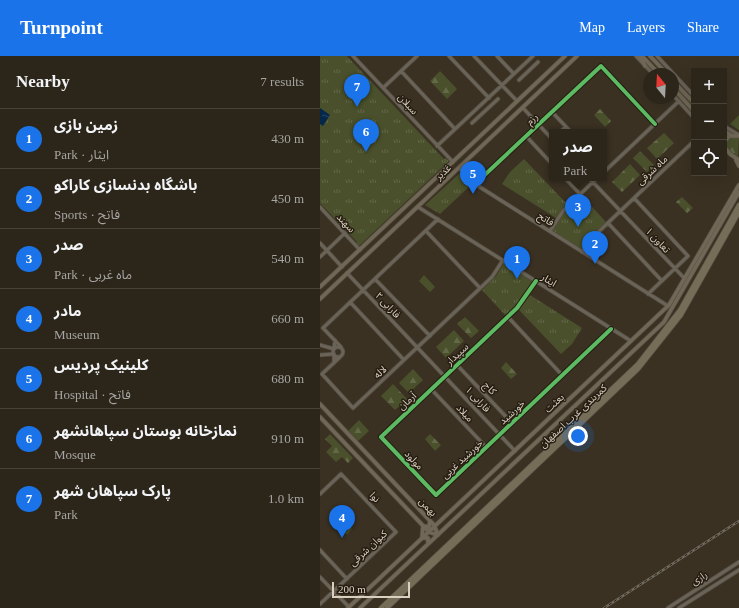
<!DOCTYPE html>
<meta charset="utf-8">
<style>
:root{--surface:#2c251a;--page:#383127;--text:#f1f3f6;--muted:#a6a5a2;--line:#484239;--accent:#1a73e8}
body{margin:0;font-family:"Times New Roman","Noto Sans Arabic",serif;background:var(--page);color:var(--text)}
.controls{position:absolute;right:12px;top:12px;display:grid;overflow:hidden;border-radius:0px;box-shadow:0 4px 16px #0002}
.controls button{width:36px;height:36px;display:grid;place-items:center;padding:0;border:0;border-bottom:1px solid var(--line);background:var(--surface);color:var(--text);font:20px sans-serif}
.compass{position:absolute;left:323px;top:12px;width:36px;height:36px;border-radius:50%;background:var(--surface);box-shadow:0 4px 16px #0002;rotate:342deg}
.scale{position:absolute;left:12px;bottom:10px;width:78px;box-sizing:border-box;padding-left:4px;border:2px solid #dbd0c0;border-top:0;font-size:11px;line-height:14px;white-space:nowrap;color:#dbd0c0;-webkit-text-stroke:3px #251d11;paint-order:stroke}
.you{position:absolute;left:258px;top:380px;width:14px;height:14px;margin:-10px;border:3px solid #fff;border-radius:50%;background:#1a73e8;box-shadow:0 0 0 6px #1a73e833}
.badge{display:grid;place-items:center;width:26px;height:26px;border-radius:50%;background:var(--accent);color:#fff;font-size:13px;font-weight:700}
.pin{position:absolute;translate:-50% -33px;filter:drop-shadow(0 1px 2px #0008)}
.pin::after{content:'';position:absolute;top:21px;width:14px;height:12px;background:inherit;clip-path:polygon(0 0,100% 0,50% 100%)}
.popup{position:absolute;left:229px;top:73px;width:58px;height:52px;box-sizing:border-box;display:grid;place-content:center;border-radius:0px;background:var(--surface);filter:drop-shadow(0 1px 3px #0005);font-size:13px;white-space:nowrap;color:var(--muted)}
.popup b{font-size:15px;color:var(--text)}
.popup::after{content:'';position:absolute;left:50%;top:100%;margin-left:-8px;border:8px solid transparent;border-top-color:var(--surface)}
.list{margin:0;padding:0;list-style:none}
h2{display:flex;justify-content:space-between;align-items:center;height:52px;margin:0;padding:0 16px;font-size:17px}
h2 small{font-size:13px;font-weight:400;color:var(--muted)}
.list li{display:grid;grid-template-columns:26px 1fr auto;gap:12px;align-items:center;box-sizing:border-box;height:60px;padding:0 16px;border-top:1px solid var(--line)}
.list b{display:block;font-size:15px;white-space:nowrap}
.list p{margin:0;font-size:13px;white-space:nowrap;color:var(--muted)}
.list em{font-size:13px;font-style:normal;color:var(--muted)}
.icon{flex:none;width:22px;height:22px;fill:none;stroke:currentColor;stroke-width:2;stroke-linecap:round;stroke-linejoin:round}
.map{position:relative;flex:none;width:419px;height:552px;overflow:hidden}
header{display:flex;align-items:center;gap:24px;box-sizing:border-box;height:56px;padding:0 20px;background:var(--accent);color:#fff}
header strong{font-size:19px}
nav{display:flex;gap:22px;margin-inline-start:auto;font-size:14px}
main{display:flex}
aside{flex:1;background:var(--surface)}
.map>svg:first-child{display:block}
.forest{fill:url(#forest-firs)}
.park{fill:url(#park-tufts)}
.water{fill:url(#water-ripples)}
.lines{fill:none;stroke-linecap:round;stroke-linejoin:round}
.minor-casing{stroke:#544d40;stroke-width:4.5}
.major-casing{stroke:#544d40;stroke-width:5}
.highway-casing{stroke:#544d40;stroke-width:5.5}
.minor{stroke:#6a6358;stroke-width:3}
.major{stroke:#706756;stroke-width:3.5}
.highway{stroke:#766d58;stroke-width:4}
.rail-casing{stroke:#70695e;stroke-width:2.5}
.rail{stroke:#251d11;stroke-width:1;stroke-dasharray:3;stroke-linecap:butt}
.cycleway-casing{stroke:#251d11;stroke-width:6}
.cycleway{stroke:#5cba63;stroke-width:4}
.labels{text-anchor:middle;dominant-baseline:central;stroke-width:3;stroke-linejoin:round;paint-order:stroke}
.street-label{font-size:10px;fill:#dbd0c0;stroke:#251d11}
</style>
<header>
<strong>Turnpoint</strong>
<nav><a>Map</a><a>Layers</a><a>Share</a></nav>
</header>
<main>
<aside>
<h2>Nearby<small>7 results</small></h2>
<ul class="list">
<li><span class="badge">1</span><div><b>زمین بازی</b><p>Park · ایثار</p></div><em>430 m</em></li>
<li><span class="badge">2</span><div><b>باشگاه بدنسازی کاراکو</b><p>Sports · فاتح</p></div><em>450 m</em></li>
<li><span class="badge">3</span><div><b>صدر</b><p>Park · ماه غربی</p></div><em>540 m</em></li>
<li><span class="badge">4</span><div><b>مادر</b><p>Museum</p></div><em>660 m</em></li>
<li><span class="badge">5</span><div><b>کلینیک پردیس</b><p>Hospital · فاتح</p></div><em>680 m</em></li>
<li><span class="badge">6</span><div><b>نمازخانه بوستان سپاهانشهر</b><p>Mosque</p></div><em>910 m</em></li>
<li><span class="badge">7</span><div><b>پارک سپاهان شهر</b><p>Park</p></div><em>1.0 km</em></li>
</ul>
</aside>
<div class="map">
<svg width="419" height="552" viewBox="0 0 419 552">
<defs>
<pattern id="forest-firs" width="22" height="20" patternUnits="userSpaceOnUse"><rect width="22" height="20" fill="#49502b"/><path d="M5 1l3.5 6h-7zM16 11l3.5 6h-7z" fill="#636848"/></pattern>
<pattern id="park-tufts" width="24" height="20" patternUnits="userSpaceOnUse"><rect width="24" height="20" fill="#49502b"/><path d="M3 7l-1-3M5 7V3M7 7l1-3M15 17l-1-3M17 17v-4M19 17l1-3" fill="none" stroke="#636848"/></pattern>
<pattern id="water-ripples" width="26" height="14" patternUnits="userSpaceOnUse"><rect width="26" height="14" fill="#052849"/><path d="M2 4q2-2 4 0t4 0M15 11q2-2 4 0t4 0" fill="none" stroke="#294661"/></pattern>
</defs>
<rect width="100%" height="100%" fill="#3a3122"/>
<path class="forest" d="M120 15 137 33 127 43 110 25Z
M280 53 291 65 285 71 274 59Z
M419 59V74L410 68Z
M344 77 354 87 337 103 327 92Z
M414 80 419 82 418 101C409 98 403 90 410 81Z
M320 95 334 109 327 116 313 102Z
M310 108 320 119 302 136 292 126Z
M362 141 373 152 367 157 356 146Z
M104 219 115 231 110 236 99 225Z
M145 261 159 275 151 282 137 268Z
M134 274 144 285 126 302 116 291Z
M186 306 197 318 191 323 181 312Z
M93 313 103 324 89 337 79 327Z
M73 328 87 343 75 354 61 340Z
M39 364 49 375 38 385 28 375Z
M10 378 33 402 28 407 22 401 16 406 6 396 12 390 5 383Z
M110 378 121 389 115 395 105 383Z
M21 462 32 473 27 479 16 467Z"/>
<path class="park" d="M0 0H27L124 103 126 102 129 105 38 191 35 188 37 186 0 147Z
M204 103 247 148 236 162 182 128 190 116Z
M140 117 151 129 120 158 105 149Z
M262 140 286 166 270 181 261 194 232 175 244 156Z
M184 207 213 226 201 245 186 260 162 234 176 220Z
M210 239 262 272 252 288 241 298 199 254Z"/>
<path class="water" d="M0 52 10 59 3 70 0 68Z"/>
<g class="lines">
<defs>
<path id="minor" d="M33 0 133 106
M129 0 169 42
M154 0 197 45
M177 0 194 18
M316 0 333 18
M337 0 374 40
M81 15 135 73
M199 24 218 6
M63 32 97 0
M353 39 374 62
M203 52 232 83
M232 56 251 76
M152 67 178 43
M404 70 419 79
M240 76 246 71
M206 80 232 108
M117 90 213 0
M139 112 155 128 348 250
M284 116 359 45
M245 122 260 138
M269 122 365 223
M155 128 281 10 335 68
M314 142 368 200 328 238
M0 151 40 194
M98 151 311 285
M288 167 342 225
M106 175 160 232
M230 175 243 155 277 122
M0 187 22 211
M262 196 272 182 374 85
M0 201 25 177
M27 217 195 395
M55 223 110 280
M216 225 197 252 61 381 116 439 291 273
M30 246 84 304
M188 261 242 319
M0 289 14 293 15 284
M13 296a5 5 0 1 1 10 0a5 5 0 1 1-10 0Z
M21 291 3 272 118 163
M0 299 14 298V307
M20 301 2 318 33 352 172 221 183 204
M137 309 192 367
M111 333 166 391
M0 438 21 418 76 476 0 548
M0 494 27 523
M0 521 29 551
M348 552 419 506
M359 552 419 514"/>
<path id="major" d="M320 0 325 10
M322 0 339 18
M330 0 347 18
M353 25 374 47
M353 32 374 55
M404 75 411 79
M404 87 409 80H419
M404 90 410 98 419 104
M416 104 419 110
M0 231 245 0
M0 243 257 0
M0 348 114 469 118 479
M0 361 109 476 118 479
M108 488V482H102L103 470 109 471 110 465
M28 552 349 249 419 129
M40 552 344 266 419 136"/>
<path id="highway" d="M61 552 318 308 360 254 419 149
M67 552 318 313 361 259 419 156"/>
</defs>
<use href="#minor" class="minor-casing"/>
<use href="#major" class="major-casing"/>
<use href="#highway" class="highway-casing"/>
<use href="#minor" class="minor"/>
<use href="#major" class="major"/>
<use href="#highway" class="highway"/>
<defs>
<path id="rail" d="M284 552 419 465"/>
</defs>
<use href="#rail" class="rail-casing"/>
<use href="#rail" class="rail"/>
<defs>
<path id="cycleway" d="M155 128 281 10 335 68
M216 225 197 252 61 381 116 439 291 273"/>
</defs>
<use href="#cycleway" class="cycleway-casing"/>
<use href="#cycleway" class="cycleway"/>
</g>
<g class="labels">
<g class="street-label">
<text transform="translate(88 48) rotate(47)">سبلان</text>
<text transform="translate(212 63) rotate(-43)">رزم</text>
<text transform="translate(332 114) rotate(-43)">ماه شرقی</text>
<text transform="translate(123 116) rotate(-43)">غدیر</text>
<text transform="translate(226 163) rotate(32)">فاتح</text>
<text transform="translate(26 167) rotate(47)">سهند</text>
<text transform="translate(338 184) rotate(47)">تعاون ۱</text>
<text transform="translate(229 224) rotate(32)">ایثار</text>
<text transform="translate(68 249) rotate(47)">فارابی ۲</text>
<text transform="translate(137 298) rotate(-43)">سپیدار</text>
<text transform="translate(60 316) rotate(-43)">لاله</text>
<text transform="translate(170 332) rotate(47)">کاج</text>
<text transform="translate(158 343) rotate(47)">فارابی ۱</text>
<text transform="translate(87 345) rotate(-43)">آرمان</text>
<text transform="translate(234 347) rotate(-43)">بعثت</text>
<text transform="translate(192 356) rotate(-43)">خورشید</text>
<text transform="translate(145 357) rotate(47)">میلاد</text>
<text transform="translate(253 360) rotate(-43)">کمربندی غرب اصفهان</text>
<text transform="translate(142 403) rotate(-43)">خورشید غربی</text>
<text transform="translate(94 404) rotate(47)">مولود</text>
<text transform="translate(55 441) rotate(47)">نوا</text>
<text transform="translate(108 451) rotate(47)">بهمن</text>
<text transform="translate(48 492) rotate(-43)">کیوان شرقی</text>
<text transform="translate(379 522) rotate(-33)">رازی</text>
</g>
</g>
</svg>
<div class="controls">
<button>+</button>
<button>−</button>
<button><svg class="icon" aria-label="locate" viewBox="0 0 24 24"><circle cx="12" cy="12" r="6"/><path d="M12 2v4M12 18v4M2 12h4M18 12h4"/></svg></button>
</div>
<svg class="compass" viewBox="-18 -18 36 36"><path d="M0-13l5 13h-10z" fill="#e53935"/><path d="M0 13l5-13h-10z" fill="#a6a5a2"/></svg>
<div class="scale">200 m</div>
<div class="you"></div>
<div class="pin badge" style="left:197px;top:223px">1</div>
<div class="pin badge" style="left:275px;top:208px">2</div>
<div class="pin badge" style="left:258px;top:171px">3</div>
<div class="popup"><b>صدر</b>Park</div>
<div class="pin badge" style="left:22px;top:482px">4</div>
<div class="pin badge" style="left:153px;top:138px">5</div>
<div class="pin badge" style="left:46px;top:96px">6</div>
<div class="pin badge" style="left:37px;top:51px">7</div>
</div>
</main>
